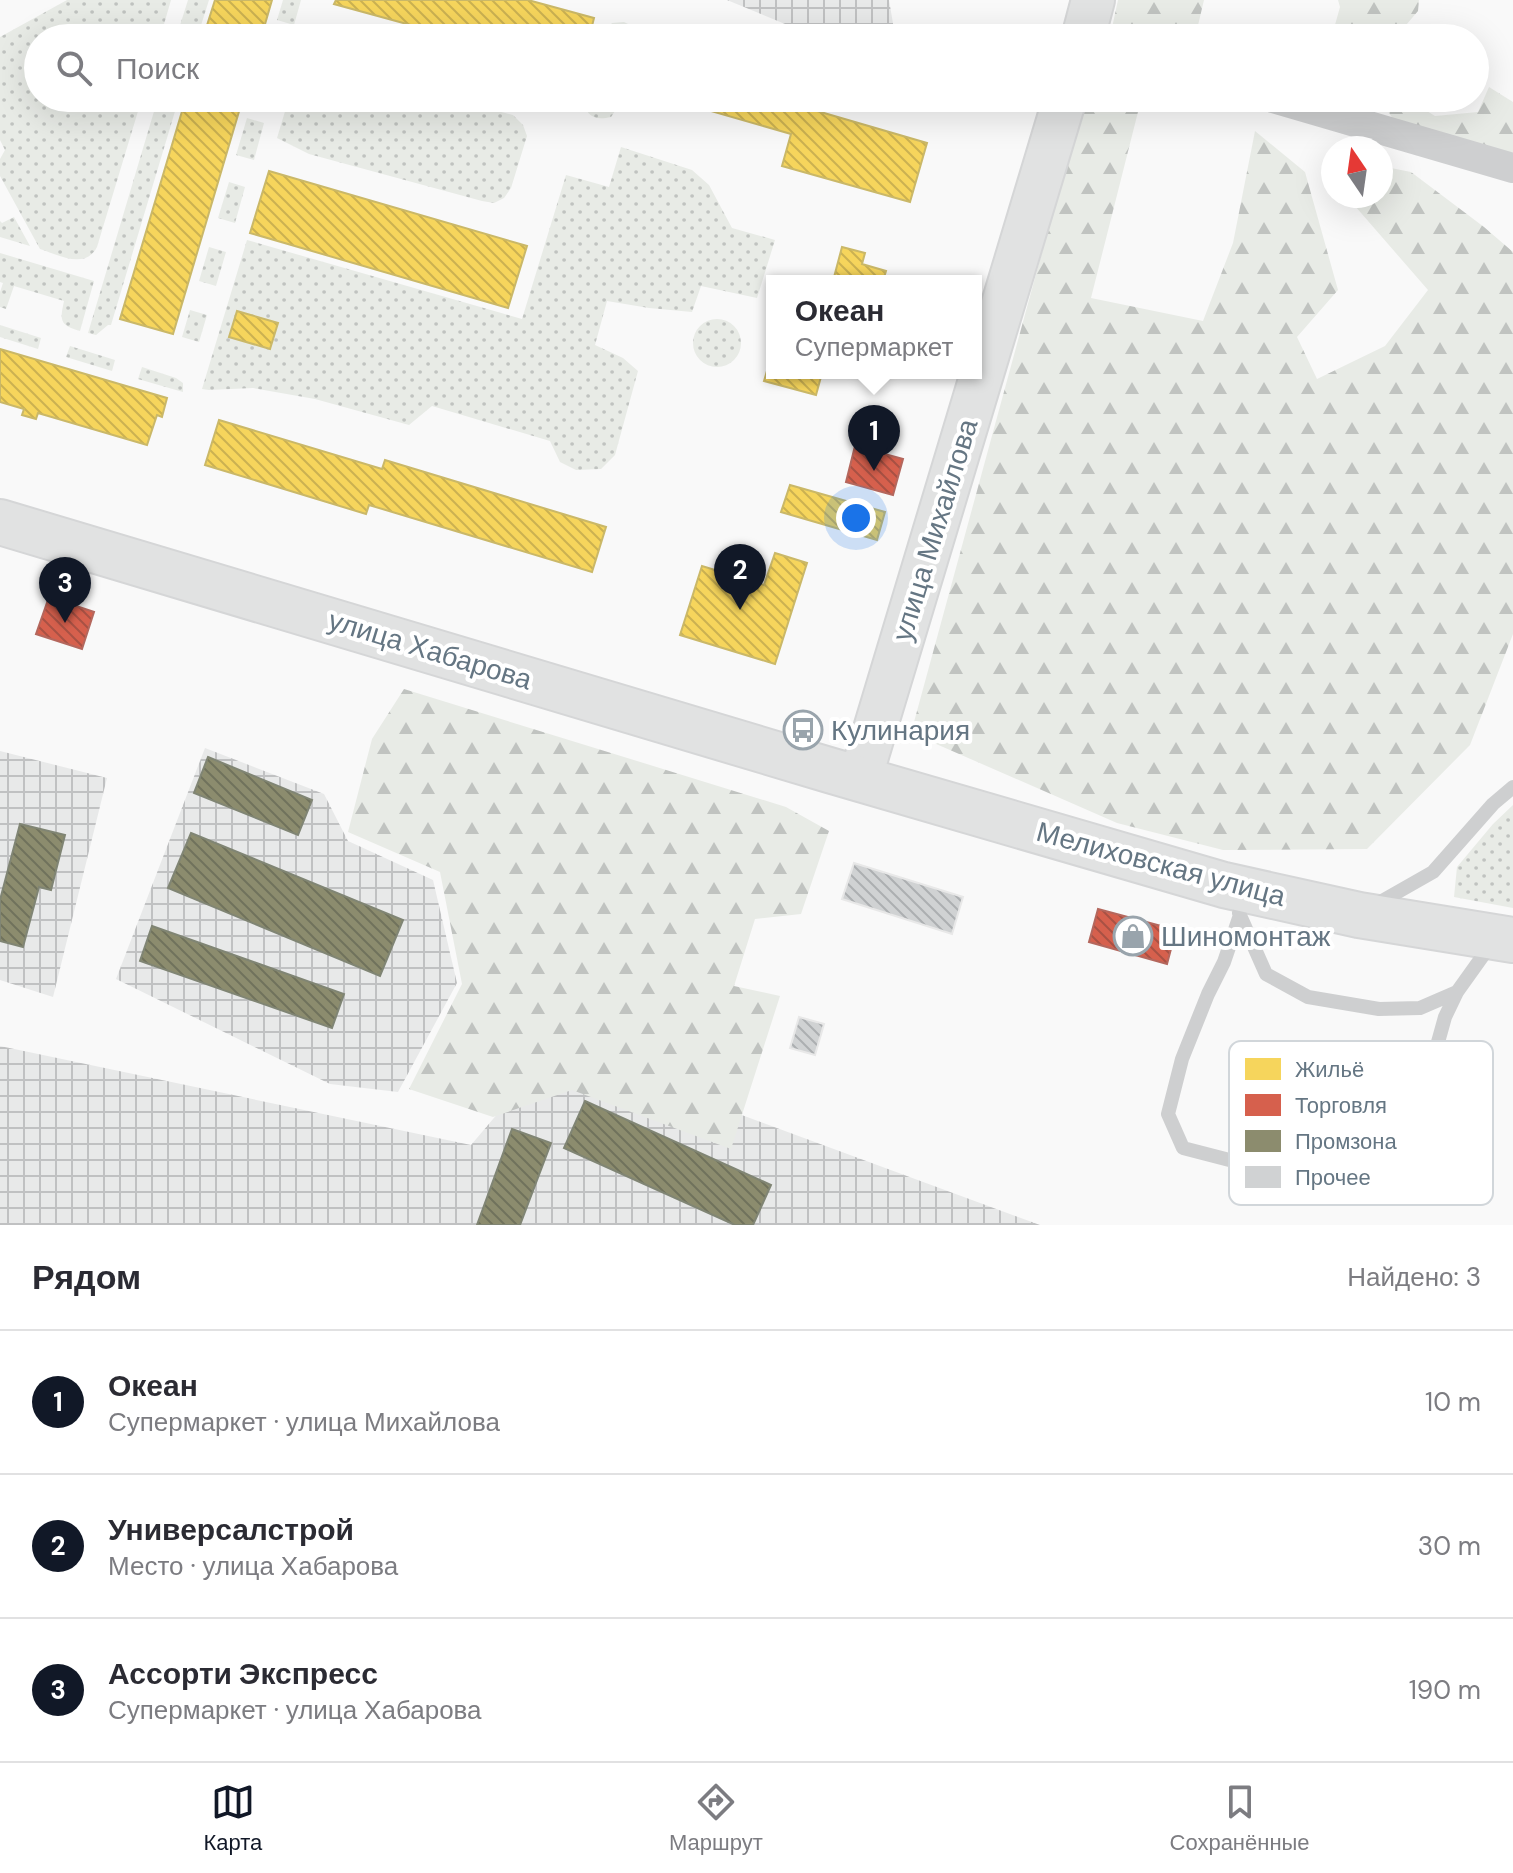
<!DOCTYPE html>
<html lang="ru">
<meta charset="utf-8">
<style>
:root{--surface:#fff;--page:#f7f7f7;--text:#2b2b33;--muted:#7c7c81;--line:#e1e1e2;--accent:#111827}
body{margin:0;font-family:"DM Sans",sans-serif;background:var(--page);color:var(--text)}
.compass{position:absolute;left:1321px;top:136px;width:72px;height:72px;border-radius:50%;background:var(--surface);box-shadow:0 8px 32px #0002;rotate:347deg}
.you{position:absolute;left:856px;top:518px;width:28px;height:28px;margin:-20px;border:6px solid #fff;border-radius:50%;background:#1a73e8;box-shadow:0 0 0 12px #1a73e833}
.badge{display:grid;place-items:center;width:52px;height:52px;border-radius:50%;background:var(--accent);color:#fff;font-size:26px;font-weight:700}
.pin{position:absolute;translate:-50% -66px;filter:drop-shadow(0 2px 4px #0008)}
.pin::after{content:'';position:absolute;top:42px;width:28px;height:24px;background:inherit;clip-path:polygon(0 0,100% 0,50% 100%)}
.popup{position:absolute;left:766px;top:275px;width:216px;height:104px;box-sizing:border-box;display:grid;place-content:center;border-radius:0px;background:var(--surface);filter:drop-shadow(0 2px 6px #0005);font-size:26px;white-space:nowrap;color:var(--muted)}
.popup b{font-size:30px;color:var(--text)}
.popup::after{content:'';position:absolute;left:50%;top:100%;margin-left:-16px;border:16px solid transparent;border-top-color:var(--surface)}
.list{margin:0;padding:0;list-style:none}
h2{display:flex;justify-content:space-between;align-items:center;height:104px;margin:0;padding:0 32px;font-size:34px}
h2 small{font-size:26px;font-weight:400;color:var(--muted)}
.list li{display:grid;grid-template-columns:52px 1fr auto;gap:24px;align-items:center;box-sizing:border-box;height:144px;padding:0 32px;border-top:2px solid var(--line)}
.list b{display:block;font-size:30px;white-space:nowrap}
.list p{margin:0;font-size:26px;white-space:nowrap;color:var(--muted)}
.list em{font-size:26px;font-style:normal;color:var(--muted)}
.icon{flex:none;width:44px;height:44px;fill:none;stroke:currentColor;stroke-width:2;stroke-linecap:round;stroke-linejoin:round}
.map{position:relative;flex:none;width:1513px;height:1225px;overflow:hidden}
.search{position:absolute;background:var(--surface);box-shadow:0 8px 32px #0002;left:24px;right:24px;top:24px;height:88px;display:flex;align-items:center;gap:20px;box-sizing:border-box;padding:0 28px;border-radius:44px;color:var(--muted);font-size:30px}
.sheet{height:536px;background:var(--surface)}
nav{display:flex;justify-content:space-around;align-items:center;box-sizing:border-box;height:112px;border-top:2px solid var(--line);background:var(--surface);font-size:22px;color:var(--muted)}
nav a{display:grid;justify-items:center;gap:4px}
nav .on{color:var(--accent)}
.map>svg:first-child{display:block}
.industrial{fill:url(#industrial-grid)}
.grass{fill:url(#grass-dots)}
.forest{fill:url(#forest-firs)}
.homes{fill:url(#homes-back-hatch);stroke:#cab868;stroke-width:2}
.shops{fill:url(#shops-back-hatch);stroke:#b4675d;stroke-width:2}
.industry{fill:url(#industry-back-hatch);stroke:#808574;stroke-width:2}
.building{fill:url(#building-back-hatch);stroke:#e8e8e8;stroke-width:2}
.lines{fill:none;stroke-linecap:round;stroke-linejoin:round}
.secondary-casing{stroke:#d5d6d7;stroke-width:46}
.primary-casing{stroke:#d5d6d7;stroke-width:48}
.lane{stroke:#cecfd0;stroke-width:14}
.street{stroke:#cecfd0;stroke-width:30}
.secondary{stroke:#e1e2e2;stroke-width:42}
.primary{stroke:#e1e2e2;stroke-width:44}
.labels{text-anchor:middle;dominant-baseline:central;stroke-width:8;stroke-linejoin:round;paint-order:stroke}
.street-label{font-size:28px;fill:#657683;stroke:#fff}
.poi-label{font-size:28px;fill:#657683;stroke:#fff;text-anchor:start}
.key{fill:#fff;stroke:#d1d6da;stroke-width:2}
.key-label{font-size:22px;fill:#657683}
</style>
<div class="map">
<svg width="1513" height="1225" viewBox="0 0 1513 1225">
<defs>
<pattern id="industrial-grid" width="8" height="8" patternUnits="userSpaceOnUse" patternTransform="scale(2)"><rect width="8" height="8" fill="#e8e9e9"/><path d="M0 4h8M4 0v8" fill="none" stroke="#c0c1c2"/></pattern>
<pattern id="grass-dots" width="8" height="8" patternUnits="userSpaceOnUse" patternTransform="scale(2)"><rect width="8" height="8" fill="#e8ebe6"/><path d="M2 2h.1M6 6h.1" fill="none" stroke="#c0c3c0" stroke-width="1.8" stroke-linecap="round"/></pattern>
<pattern id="forest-firs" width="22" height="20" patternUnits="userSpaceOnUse" patternTransform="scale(2)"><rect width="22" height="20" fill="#e8ebe6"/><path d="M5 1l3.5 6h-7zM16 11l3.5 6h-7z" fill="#c0c3c0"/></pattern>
<pattern id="homes-back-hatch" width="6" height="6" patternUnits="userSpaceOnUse" patternTransform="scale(2)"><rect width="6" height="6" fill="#f6d55c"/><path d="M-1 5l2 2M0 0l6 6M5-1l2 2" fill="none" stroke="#cbb151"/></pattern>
<pattern id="shops-back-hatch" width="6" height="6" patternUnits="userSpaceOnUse" patternTransform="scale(2)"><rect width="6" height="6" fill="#d6604d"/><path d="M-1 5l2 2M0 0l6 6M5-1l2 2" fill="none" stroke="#a85144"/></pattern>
<pattern id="industry-back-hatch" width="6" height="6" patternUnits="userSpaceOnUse" patternTransform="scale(2)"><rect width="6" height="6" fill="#8c8c6e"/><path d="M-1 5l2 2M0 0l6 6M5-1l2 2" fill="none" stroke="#70725c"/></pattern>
<pattern id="building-back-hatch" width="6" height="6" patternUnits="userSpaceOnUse" patternTransform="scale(2)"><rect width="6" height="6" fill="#d0d2d3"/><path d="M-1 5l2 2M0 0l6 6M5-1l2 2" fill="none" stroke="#acafb1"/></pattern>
</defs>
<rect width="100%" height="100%" fill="#f9f9f9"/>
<path class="industrial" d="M727 0H889L895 35 901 38H819Z
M205 748 324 794 348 841 433 880 457 983 398 1092 330 1084 116 979Z
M0 751 107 778 53 997 0 980Z
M0 1046 471 1145 555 1046 1040 1225H0Z"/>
<path class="grass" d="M67 0H171L160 38H38V98H142L97 247C85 270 59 255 40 249L0 176V159L5 150 0 140V37Z
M188 0H209L197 38H176Z
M283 0H301L294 25 277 20Z
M624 22 632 26 635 38H603L605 31 612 23Z
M158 98H179L111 325H108L96 335 88 333Z
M289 98H446L513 115 523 125 527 136 511 188 504 198 494 203 482 201 309 154 277 138Z
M584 98H620L617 108 611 117C594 121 585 116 584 98Z
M247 118 264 123 254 160 236 155Z
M621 147 692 170 709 185 732 228 775 240 757 298 701 286 692 312 649 308 607 301 595 345 623 358 638 371 615 455 601 469 576 470 560 462 550 441 432 406 409 425 315 399 253 388 209 390 202 389 247 240 522 319 566 175 609 187Z
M229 182 245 187 235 223 218 218Z
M14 217 30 246 0 237V221L2 223Z
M209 247 226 252 216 286 199 281Z
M0 253 94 281 80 331C59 325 60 320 64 301L14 286 6 309 0 307V292L3 283 0 282Z
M190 310 207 315 199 342 182 337Z
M693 343a24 24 0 1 1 48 0a24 24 0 1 1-48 0Z
M0 325 41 338 38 349 0 337Z
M70 346 115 360 112 371 66 357Z
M142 367 176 378 183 383V392L138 379Z
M1513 805V908L1454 897 1457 867 1493 824Z"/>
<path class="forest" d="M1118 0H1204L1195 38H1112L1110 37Z
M1338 0H1419L1418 11 1395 38H1285L1298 30 1333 32 1340 7Z
M1489 87 1513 102V158L1396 124 1383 103 1389 98H1406L1435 116 1478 112Z
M1084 98H1124L1140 104 1091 298 1203 321 1233 243 1255 131 1305 172 1338 290 1297 337 1317 379 1385 346 1428 290 1355 206V196H1381V166L1411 172 1484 227 1513 252V634L1470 745 1367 849 1223 850 1117 823 911 733Z
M404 689 786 807 829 831 801 914 755 919 734 986 780 996 731 1149 572 1090 493 1117 409 1089 462 984 440 872 348 832 372 739Z"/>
<path class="homes" d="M215 0H272L261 38H203Z
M336 0H528L594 18 589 38H458L334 4Z
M186 98H243L173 334 120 319Z
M666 98H802L800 106 927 143 910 202 782 166 791 134Z
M269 171 527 246 508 308 250 233Z
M842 247 865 253 862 264 886 271 883 281H833Z
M237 311 278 323 270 349 229 337Z
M0 349 167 398 162 417 157 415 147 445 38 413 36 419 22 415 24 409 0 402Z
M772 354V373H822L816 395 764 381Z
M219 420 382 469 385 460 606 527 592 572 369 505 366 514 205 465Z
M790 485 885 512 877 540 781 512Z
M775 553 807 563 775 664 680 635 702 566 764 585Z"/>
<path class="shops" d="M855 446 903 459 893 495 846 482Z
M49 597 94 612 82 649 36 634Z
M1098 909 1176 930 1167 964 1089 942Z
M1326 1046 1383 1056 1360 1178 1287 1165 1292 1137 1308 1140Z"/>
<path class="industry" d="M208 757 312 800 298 835 194 793Z
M20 824 65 835 51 890 39 887 23 947 0 941V900Z
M191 833 403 920 380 976 168 888Z
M152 926 344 994 332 1028 140 961Z
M585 1101 771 1185 753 1225H735L564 1148Z
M512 1129 551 1143 520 1225H477Z"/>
<path class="building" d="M854 863 963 897 952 934 842 899Z
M799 1017 824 1024 815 1055 790 1048Z"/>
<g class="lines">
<defs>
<path id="secondary" d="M1083 38 1093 0
M860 779 1065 98"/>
<path id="primary" d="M0 522 829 770 1224 885 1359 915 1513 940"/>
</defs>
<use href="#secondary" class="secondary-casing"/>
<use href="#primary" class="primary-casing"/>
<path class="lane" d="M1375 905 1433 872 1493 804 1513 787
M1239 913 1266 974 1308 997 1379 1009 1420 1008 1457 992 1492 943
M1240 915 1224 962 1208 994 1182 1059 1168 1114 1183 1148 1334 1187 1361 1181 1403 1139 1428 1078 1445 1017 1457 992"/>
<path class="street" d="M1273 98 1513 168"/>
<use href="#secondary" class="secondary"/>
<use href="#primary" class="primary"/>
</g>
<defs>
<symbol id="bus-ring" viewBox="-11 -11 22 22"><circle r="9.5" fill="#fff" stroke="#99a4ac" stroke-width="1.5"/><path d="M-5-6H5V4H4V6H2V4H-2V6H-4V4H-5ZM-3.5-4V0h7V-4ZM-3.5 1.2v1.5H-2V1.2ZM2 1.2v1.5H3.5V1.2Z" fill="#99a4ac"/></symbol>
<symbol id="shop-ring" viewBox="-11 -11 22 22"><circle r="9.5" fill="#fff" stroke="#99a4ac" stroke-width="1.5"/><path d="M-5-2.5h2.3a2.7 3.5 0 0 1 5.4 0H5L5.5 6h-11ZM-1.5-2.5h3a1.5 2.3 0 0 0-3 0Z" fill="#99a4ac"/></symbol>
</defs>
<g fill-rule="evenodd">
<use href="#bus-ring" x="781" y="708" width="44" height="44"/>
<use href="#shop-ring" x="1111" y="914" width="44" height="44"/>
</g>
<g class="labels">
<g class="street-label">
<text transform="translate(935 530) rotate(-73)">улица Михайлова</text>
<text transform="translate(430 650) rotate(17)">улица Хабарова</text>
<text transform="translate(1161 864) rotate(15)">Мелиховская улица</text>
</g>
<g class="poi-label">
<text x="831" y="730">Кулинария</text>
<text x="1161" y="936">Шиномонтаж</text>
</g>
</g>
<rect x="1229" y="1041" width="264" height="164" rx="12" class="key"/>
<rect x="1245" y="1058" width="36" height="22" fill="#f6d55c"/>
<rect x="1245" y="1094" width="36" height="22" fill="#d6604d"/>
<rect x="1245" y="1130" width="36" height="22" fill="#8c8c6e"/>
<rect x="1245" y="1166" width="36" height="22" fill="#d0d2d3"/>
<g class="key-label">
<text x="1295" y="1077">Жильё</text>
<text x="1295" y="1113">Торговля</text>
<text x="1295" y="1149">Промзона</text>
<text x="1295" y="1185">Прочее</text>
</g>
</svg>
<svg class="compass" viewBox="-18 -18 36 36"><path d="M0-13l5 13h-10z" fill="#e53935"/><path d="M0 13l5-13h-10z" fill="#7c7c81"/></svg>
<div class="you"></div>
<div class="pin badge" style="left:874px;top:471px">1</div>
<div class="popup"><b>Океан</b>Супермаркет</div>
<div class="pin badge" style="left:740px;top:610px">2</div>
<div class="pin badge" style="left:65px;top:623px">3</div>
<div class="search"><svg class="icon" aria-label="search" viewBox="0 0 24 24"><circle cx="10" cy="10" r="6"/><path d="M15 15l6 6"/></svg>Поиск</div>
</div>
<section class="sheet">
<h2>Рядом<small>Найдено: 3</small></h2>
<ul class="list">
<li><span class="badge">1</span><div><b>Океан</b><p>Супермаркет · улица Михайлова</p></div><em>10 m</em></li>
<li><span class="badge">2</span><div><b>Универсалстрой</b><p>Место · улица Хабарова</p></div><em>30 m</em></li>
<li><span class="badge">3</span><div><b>Ассорти Экспресс</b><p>Супермаркет · улица Хабарова</p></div><em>190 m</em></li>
</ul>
</section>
<nav>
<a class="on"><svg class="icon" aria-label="map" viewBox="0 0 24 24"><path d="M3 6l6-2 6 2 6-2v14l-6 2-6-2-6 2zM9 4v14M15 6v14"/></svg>Карта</a>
<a><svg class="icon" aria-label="directions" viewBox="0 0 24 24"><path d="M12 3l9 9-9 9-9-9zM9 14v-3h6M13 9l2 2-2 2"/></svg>Маршрут</a>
<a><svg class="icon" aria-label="saved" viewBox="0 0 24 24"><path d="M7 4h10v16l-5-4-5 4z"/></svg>Сохранённые</a>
</nav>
